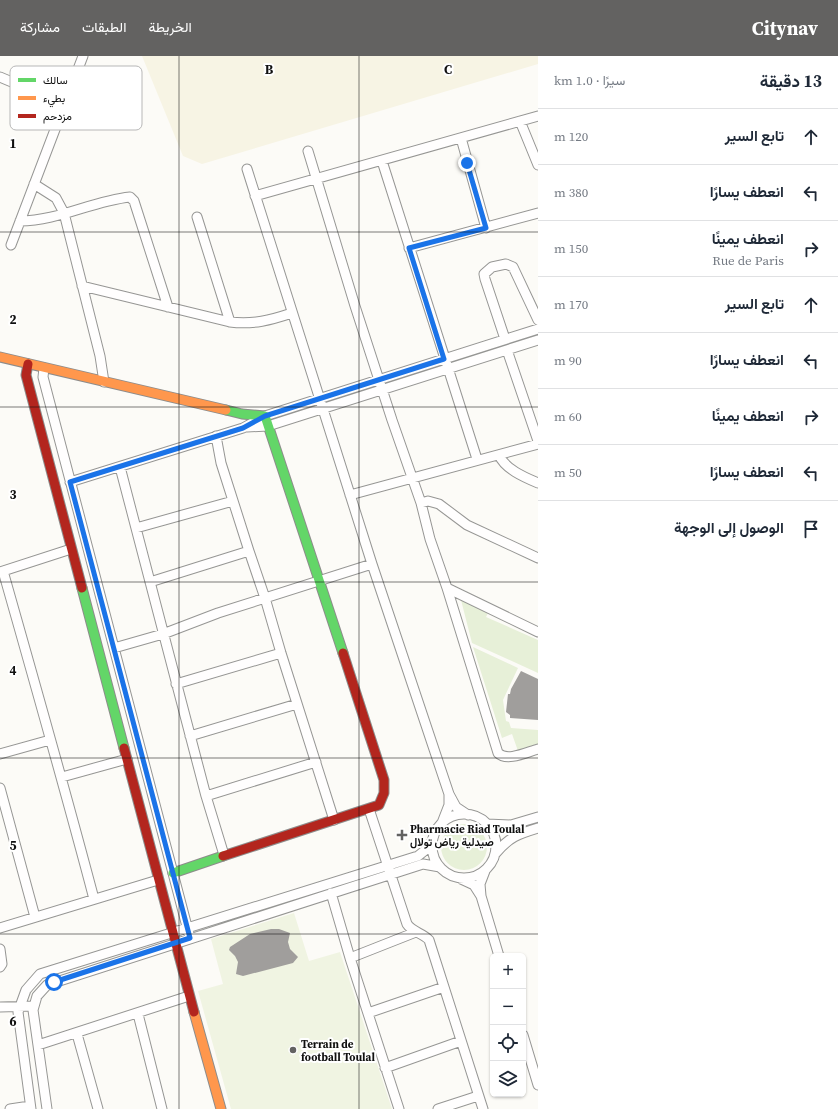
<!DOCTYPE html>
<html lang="ar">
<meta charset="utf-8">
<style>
:root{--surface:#fff;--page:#f2f2f3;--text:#1f2937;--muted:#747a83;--line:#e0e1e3;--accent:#636261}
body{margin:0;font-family:"Source Serif 4",Vazirmatn,serif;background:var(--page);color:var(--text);direction:rtl}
.controls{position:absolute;right:12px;bottom:12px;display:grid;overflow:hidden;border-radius:6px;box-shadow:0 1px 3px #0004}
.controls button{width:36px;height:36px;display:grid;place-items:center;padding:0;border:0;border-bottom:1px solid var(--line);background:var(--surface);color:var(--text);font:20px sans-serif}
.stop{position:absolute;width:12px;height:12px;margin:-9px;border:3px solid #1a73e8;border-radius:50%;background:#fff}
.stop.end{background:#1a73e8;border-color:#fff;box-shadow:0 1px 4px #0008}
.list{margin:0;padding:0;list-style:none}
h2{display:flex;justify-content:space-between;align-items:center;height:52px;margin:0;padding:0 16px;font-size:17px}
h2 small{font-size:13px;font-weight:400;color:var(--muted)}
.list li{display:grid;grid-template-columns:26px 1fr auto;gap:12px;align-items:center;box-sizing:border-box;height:56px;padding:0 16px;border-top:1px solid var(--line)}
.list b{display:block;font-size:15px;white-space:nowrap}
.list p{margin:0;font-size:13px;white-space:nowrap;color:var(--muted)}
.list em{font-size:13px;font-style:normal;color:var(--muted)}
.icon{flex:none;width:22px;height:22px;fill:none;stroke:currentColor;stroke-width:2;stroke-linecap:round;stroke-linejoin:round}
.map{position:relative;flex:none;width:538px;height:1053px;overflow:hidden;direction:ltr}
header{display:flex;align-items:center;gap:24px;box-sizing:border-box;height:56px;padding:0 20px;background:var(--accent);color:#fff}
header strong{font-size:19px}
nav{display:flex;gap:22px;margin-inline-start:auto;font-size:14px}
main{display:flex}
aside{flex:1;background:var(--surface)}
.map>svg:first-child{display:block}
.farmland{fill:#f7f4e4}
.green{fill:#e7f0d8}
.pitch{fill:#f0f4e2}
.building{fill:#a09e9c}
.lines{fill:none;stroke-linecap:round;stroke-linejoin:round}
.street-casing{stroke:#969694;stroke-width:11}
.fast-casing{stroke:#8d8c8b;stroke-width:11}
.slow-casing{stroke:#8d8c8b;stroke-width:11}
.jam-casing{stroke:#8d8c8b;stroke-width:11}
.street{stroke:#fffefe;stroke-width:9}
.fast{stroke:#63d668;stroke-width:9}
.slow{stroke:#ff974d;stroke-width:9}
.jam{stroke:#b3261e;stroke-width:9}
.route{stroke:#1a73e8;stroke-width:5}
.grid{fill:none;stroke:#101010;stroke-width:1;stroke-opacity:0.55}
.poi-dot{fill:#636261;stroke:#fff;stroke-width:1.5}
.labels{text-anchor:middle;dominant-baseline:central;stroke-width:4;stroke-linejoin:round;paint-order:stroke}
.poi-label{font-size:11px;font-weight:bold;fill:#101010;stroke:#fff;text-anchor:start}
.key{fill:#fff;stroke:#b7b7b7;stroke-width:1}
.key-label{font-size:11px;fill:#101010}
.grid-label{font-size:13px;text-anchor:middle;font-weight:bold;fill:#101010;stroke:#fff;stroke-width:4;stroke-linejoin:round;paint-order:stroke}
</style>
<header>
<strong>Citynav</strong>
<nav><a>الخريطة</a><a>الطبقات</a><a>مشاركة</a></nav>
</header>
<main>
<aside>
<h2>13 دقيقة<small>سيرًا · 1.0 km</small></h2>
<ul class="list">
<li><svg class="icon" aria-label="ahead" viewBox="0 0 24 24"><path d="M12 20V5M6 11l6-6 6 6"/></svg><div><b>تابع السير</b></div><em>120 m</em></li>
<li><svg class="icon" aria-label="left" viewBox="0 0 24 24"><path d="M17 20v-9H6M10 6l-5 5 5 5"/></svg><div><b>انعطف يسارًا</b></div><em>380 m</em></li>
<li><svg class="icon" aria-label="right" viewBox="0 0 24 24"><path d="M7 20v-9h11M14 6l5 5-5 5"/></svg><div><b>انعطف يمينًا</b><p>Rue de Paris</p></div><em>150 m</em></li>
<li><svg class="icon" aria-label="ahead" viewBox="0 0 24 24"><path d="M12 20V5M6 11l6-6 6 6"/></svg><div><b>تابع السير</b></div><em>170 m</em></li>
<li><svg class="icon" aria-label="left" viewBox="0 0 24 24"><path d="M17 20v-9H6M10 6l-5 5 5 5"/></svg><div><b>انعطف يسارًا</b></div><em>90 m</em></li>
<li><svg class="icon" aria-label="right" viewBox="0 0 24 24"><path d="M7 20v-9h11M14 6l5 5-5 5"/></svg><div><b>انعطف يمينًا</b></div><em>60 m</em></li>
<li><svg class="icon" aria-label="left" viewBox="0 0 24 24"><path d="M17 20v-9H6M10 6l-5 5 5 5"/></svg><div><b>انعطف يسارًا</b></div><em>50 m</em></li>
<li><svg class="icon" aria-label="arrive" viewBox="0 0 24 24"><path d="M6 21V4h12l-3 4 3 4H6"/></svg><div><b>الوصول إلى الوجهة</b></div></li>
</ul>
</aside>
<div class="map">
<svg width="538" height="1053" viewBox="0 0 538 1053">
<rect width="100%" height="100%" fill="#fcfbf7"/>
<path class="farmland" d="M142 0H538V8L202 108 183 100Z"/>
<path class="green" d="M461 544 488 557 486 561 538 584V617L472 587Z
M473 591 518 612 503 644 506 665 509 666 511 672 538 674V689L518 695 512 678 502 682Z
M441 791a23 23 0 1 1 46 0a23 23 0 1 1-46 0Z"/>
<path class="pitch" d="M294 857 309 905 340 896 392 1053H231L198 935 223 928 211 883Z"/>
<path class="building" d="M521 615 538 623V664L510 662V659L506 656 508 638H510L511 633Z
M271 873H279L290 877 288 886 290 893 298 901 293 907 243 920 236 918 238 906 235 900 229 894 230 891 250 878Z"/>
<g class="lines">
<defs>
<path id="street" d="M0 21 64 48
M520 65 538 109
M461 82 486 172
M308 95 355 250 392 364 421 447 430 483 447 532 498 697C507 706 527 696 538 693
M382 105 477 403
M247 113 372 508 449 738
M34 128 56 142 64 157 100 300 104 326
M255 140 538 60
M197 161 230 266
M20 165C58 165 92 145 130 141L134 145 168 251
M11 189 83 0
M409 192 538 157
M82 230 230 266C253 269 271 264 292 257
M505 283 485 223 484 218 492 211 506 208 513 211 538 264
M507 294 538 385
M44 312 43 321 190 882
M247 371 268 370 538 284
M216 380 221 407 249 495 265 542 281 597 334 764
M499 399C505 413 524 421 538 427
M120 411 206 740 224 799
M70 426 243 372 265 360 538 273
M350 439 538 388
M421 447 428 445 439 448 467 469 538 502
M136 472 233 445
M3 515C34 624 65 733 94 843
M0 516 71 493
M150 526 249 495
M447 532 538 576
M114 592 163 578 218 557 372 508
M176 628 281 597
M190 680 297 648
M0 698 50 684
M62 721 127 703
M0 732 35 861
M206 740 316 706
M369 753 407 868C412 876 423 877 429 884L483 1053
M432 790a32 32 0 1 1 64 0a32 32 0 1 1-64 0Z
M442 767 449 749V738L456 751 468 759
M487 768 511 769 538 761
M495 798C509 781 518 778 538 772
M461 823 474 829 481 840 480 828 485 815
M331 837 350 902 399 1053
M481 840 499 900
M0 872 158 824
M0 893 2 908 0 911
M350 902 416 876
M0 951 34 950
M368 957 444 931
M138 958 162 1053
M77 978 98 1053
M523 979 538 1029
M38 989 189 940
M385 1012 461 985
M10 1053 30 1050
M31 1053 18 956 26 934 40 918 418 800 428 792 432 785
M47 1053 33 954 37 940 47 929 423 808 440 811
M438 1053 478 1040"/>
<path id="fast" d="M226 354 242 358 265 360 343 597
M82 532 124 692
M173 817 223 800"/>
<path id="slow" d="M0 301 226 354
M194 956 221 1053"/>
<path id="jam" d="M28 308 26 319 82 532
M124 692 194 956
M223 800 379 749 384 737V724L343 597"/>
</defs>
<use href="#street" class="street-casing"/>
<use href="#fast" class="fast-casing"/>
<use href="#slow" class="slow-casing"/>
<use href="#jam" class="jam-casing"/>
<use href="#street" class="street"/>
<use href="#fast" class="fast"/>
<use href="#slow" class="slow"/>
<use href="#jam" class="jam"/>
</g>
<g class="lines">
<path class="route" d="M54 926 190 882 70 426 243 372 265 360 444 303 409 192 486 172 467 107"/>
</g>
<path class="grid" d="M179 0V1053M359 0V1053M0 176H538M0 351H538M0 526H538M0 702H538M0 878H538"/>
<g class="poi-dot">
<path d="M400 773h4v4h4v4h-4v4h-4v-4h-4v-4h4z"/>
<circle cx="293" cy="994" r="4"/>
</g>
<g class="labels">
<g class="poi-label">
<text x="410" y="773">Pharmacie Riad Toulal<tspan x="410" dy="13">صيدلية رياض تولال</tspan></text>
<text x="301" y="988">Terrain de<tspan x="301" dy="13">football Toulal</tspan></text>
</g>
</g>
<rect x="10" y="10" width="132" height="64" rx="6" class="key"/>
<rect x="18" y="22" width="18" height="4" fill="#63d668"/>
<rect x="18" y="40" width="18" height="4" fill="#ff974d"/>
<rect x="18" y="58" width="18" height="4" fill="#b3261e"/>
<g class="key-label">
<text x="43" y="28">سالك</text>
<text x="43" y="46">بطيء</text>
<text x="43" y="64">مزدحم</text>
</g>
<g class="grid-label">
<text x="269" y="18">B</text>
<text x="448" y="18">C</text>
<text x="13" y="92">1</text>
<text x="13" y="268">2</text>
<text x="13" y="443">3</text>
<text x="13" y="619">4</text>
<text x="13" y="794">5</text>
<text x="13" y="970">6</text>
</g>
</svg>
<div class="controls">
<button>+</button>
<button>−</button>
<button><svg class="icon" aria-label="locate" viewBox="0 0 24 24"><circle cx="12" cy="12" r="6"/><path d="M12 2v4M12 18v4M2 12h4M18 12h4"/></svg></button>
<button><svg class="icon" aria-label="layers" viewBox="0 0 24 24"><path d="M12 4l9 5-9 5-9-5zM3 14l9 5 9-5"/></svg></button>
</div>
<div class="stop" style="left:54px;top:926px"></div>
<div class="stop end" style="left:467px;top:107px"></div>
</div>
</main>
